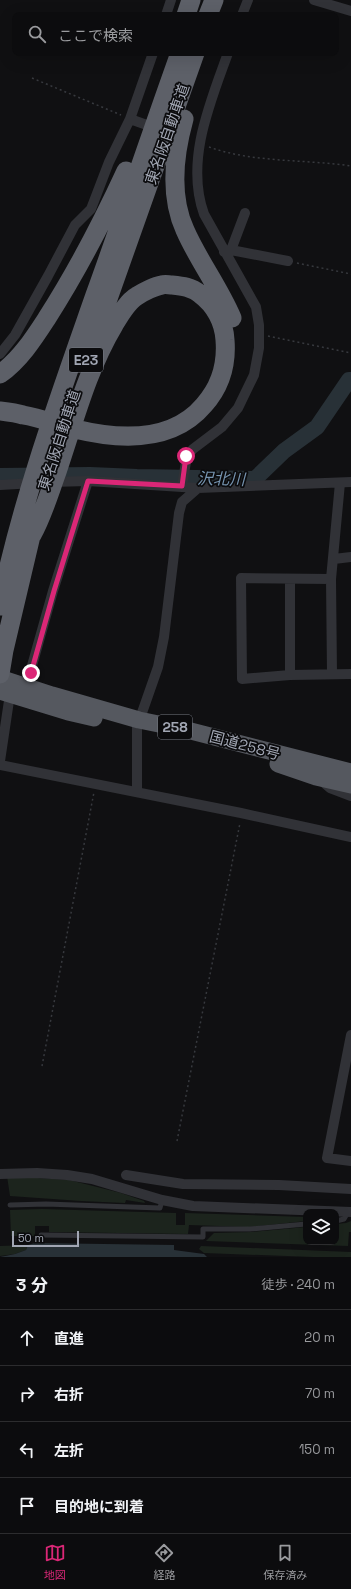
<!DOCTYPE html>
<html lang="ja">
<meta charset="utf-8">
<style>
:root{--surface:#0c0c0e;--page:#151517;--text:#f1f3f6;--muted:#9a9b9e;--line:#2c2c2e;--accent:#db2777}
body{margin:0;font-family:"Space Grotesk","Noto Sans JP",sans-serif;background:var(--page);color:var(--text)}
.controls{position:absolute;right:12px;bottom:12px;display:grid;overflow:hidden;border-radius:8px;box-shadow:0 4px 16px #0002}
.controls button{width:36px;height:36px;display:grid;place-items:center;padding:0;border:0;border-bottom:1px solid var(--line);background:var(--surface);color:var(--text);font:20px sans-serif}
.scale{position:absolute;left:12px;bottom:10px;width:67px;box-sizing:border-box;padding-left:4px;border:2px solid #a1a6b3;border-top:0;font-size:11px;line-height:14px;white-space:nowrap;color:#a1a6b3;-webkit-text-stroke:3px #0b0b0d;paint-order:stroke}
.stop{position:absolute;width:12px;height:12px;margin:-9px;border:3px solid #db2777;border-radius:50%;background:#fff}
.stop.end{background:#db2777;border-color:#fff;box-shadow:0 1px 4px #0008}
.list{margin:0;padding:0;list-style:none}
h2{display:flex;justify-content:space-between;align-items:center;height:52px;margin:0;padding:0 16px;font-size:17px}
h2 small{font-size:13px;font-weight:400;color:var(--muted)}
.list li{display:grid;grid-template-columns:26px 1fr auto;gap:12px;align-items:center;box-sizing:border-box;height:56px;padding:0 16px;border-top:1px solid var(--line)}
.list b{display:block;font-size:15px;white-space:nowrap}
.list em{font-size:13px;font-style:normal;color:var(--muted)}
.icon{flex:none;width:22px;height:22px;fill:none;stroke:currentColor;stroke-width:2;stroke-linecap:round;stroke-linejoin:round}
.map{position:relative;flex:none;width:351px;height:1257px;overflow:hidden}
.search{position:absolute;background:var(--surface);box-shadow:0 4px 16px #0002;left:12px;right:12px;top:12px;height:44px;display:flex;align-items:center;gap:10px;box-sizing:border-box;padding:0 14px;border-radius:8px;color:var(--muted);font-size:15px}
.sheet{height:276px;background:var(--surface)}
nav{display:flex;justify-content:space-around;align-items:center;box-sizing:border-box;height:56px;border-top:1px solid var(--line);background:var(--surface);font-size:11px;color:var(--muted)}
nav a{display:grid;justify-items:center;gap:2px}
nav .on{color:var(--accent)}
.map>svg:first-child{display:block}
.green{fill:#1c241d}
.water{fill:#283137}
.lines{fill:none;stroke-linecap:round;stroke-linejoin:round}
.river{stroke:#283137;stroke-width:16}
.path{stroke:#37393e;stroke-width:1.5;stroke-dasharray:2 3;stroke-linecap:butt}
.service{stroke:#313237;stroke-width:5}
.minor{stroke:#313237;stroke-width:10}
.trunk{stroke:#55585f;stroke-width:17}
.motorway{stroke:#5d6068;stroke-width:19}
.route{stroke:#db2777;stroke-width:5}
.labels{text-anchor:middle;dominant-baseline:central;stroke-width:3.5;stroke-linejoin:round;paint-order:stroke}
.shield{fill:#0b0b0d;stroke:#747881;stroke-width:1}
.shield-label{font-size:14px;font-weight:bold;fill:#a1a6b3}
.street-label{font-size:15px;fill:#a1a6b3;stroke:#0b0b0d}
.water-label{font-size:16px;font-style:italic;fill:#7694b0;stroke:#0b0b0d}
</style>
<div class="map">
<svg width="351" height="1257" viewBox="0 0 351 1257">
<rect width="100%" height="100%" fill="#101012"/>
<path class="green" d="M7 1176 69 1180 121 1193 144 1201 145 1203 126 1200 125 1203 81 1201 10 1196Z
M42 1209 176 1213V1225H185V1213L306 1217V1221L248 1227 189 1225 188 1234 49 1232V1226H35V1236H11L10 1210Z
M351 1221V1232H349L348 1246 206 1241 214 1233 251 1232 306 1227V1242H336V1224L346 1223Z
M28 1245 26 1250 15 1254 0 1256V1246Z
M201 1246 351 1252V1257H313L204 1253 199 1249Z"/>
<path class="water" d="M35 1243 174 1245V1250L204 1254 207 1257H227H0L15 1254 26 1250 28 1245Z"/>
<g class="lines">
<path class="river" d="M0 476 90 475 137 477 255 479 284 451 317 427 349 380H351"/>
<path class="path" d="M32 78 121 115
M209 147C254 163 304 159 351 166
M297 263 351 274
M268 336 351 353
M42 1066 94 792
M177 1141 240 823"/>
<path class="service" d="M10 1205 46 1204 160 1208 162 1200
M336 1221 344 1219 348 1212
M41 1235 203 1237V1229H250L306 1224"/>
<path class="minor" d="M314 0 351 11
M166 15 171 0
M242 15 248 0
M130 119 158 129
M231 250 245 213
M224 252 231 250 288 261
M0 354 15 335 48 276 75 225 91 209 109 162 130 119 153 53
M51 482 88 481 198 488 351 482
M0 485 35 483
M182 486 187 456 193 449 222 427 238 408 254 375 259 348V325L256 307 204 214C185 161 210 103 228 53
M334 559 351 557
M290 579V675
M331 579 241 578 242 679 290 675 351 674
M332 674 331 579 340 483
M26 687 53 591 88 481
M0 761 10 694
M0 765 241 813 351 837
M323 782 330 788 351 796
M137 792V727L158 667 164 637 179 513 182 502 198 488
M351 1035 327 1158 351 1161
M0 1174 37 1173 67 1175 92 1179 162 1200 193 1206 351 1212
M126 1175 183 1184 279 1185 351 1189"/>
<path class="trunk" d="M0 678 52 695 139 720 183 729 351 772
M0 691 68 712 94 718
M278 764 316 777 351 785"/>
<path class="motorway" d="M186 15 191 0
M208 15 214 0
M184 119C174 155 169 195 185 230 198 260 219 287 232 318
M92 344 195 53
M0 374C20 360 34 338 47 318 77 271 103 221 126 171
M0 411C8 412 16 413 23 415 41 418 58 425 75 429 120 440 172 443 204 405 221 386 227 365 225 340 224 322 215 305 200 294 191 287 183 286 172 285 169 285 165 284 162 285 155 286 143 292 137 296 127 302 120 315 114 325 87 370 74 422 57 472 49 494 43 515 32 535
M0 606C22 499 59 398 95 295 124 215 151 134 180 53
M0 674 4 650 34 523"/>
</g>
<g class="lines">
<path class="route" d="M31 673 54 591 88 481 182 486 186 456"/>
</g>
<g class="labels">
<g class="shield">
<rect x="69" y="348" width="34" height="24" rx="3"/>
<rect x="158" y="715" width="34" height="24" rx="3"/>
</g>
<g class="shield-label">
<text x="86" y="360">E23</text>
<text x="175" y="727">258</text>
</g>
<g class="street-label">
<text transform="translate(167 134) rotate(-71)">東名阪自動車道</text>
<text transform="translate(59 440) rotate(-72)">東名阪自動車道</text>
<text transform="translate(245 745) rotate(15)">国道258号</text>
</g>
<g class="water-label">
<text transform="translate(221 479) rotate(1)">沢北川</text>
</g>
</g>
</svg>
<div class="controls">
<button><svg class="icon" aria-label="layers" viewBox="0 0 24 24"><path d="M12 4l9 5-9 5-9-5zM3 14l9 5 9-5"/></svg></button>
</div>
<div class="scale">50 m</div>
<div class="stop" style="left:186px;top:456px"></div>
<div class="stop end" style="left:31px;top:673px"></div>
<div class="search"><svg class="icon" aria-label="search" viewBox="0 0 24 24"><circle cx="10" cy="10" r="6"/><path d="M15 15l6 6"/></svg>ここで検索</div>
</div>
<section class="sheet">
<h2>3 分<small>徒歩 · 240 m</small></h2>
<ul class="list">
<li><svg class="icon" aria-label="ahead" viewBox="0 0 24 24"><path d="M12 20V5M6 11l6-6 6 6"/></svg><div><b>直進</b></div><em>20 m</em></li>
<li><svg class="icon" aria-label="right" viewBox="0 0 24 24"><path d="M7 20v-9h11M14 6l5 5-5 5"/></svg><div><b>右折</b></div><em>70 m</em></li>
<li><svg class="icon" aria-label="left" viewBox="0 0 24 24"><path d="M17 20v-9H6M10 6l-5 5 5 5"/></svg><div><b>左折</b></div><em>150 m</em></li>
<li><svg class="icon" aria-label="arrive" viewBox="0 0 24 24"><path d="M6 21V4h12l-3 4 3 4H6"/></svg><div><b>目的地に到着</b></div></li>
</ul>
</section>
<nav>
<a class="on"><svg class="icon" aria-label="map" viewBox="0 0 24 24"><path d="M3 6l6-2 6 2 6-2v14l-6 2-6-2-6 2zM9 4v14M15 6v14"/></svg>地図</a>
<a><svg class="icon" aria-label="directions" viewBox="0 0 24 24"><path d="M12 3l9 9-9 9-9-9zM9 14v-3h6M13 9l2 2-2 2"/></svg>経路</a>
<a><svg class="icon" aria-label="saved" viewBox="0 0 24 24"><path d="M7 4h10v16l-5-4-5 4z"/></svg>保存済み</a>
</nav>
